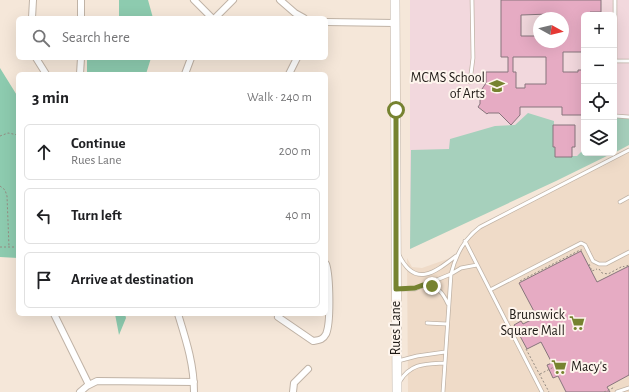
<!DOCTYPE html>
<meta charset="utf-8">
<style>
:root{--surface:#fff;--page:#f6f6f6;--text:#202124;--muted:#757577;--line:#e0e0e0}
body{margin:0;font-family:"Alegreya Sans",sans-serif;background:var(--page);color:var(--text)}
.controls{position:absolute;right:12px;top:12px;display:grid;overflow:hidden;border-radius:6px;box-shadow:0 4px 16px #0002}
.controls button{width:36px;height:36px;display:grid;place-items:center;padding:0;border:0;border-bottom:1px solid var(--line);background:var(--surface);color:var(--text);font:20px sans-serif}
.compass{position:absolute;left:533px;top:12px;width:36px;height:36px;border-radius:50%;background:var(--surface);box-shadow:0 4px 16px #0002;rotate:98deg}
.stop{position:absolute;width:12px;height:12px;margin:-9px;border:3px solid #768330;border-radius:50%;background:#fff}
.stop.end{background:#768330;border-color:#fff;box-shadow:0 1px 4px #0008}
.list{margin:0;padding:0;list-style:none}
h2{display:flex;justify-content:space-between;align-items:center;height:52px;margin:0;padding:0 16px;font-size:17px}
h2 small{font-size:13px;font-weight:400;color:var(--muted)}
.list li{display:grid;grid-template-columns:26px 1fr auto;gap:12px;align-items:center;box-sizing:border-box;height:56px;margin:0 8px 8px;padding:0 8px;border:1px solid var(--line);border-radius:6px}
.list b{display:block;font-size:15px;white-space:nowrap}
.list p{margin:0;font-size:13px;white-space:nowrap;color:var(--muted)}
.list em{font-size:13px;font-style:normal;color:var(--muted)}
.icon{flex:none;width:22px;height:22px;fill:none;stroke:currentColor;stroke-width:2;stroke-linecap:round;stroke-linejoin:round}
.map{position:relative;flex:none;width:629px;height:392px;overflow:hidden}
.search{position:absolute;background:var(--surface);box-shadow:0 4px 16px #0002;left:16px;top:16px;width:312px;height:44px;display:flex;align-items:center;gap:10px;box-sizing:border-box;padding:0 14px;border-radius:6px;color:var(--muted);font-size:15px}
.panel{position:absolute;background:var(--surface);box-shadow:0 4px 16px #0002;left:16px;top:72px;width:312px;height:244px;border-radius:6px}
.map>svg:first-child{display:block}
.built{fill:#efdbc8}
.education{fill:#f2d8dd;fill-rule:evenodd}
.green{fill:#a6d0bc}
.forest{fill:#8dcbaf}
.building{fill:#e6abc3;stroke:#87757c;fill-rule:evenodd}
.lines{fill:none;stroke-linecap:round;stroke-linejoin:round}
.service-casing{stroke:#c0b3a6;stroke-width:4.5}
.minor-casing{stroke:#c0b3a6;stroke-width:8}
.secondary-casing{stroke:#c0b3a6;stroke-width:10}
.path{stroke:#948b81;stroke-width:1;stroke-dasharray:2 2;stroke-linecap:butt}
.service{stroke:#fff;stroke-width:3}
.minor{stroke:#fff;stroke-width:6}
.secondary{stroke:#fff;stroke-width:9}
.route{stroke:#768330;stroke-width:5}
.labels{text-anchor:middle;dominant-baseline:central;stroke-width:4;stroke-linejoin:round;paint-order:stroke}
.poi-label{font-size:14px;fill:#1f1a16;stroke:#fef5ed;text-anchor:end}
.street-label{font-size:14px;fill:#1f1a16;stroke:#fef5ed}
</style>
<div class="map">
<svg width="629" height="392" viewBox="0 0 629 392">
<rect width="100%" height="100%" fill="#f5e7d9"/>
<path class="built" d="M629 150V392H408L407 258 412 267 422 268 456 256 473 232Z"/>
<path class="education" d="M410 0H629V140L614 148V15H584V153H604L410 249ZM539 18H563V42H539Z"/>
<path class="green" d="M528 113 554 121 553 146 555 147 556 156H577L584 149V153H613L556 181 410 249 411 150 449 149 450 139 495 126 515 125Z
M615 118H629V145L614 153Z"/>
<path class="forest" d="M119 0H148L153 18H119Z
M87 58H151L146 74H87Z
M0 68 18 97V258L0 257Z
M115 314H125L126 318 119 335Z"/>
<path class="building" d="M501 0H601V12H590V15H584V52H563V72H578V70H584V115H562V107H520V115L511 125 499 113H488L487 114 478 107 480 104V92L486 83V72H508V57H501ZM550 14V18H563V42H539V36H521V15ZM513 57H546V84H525V88H516V72H513Z
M553 125H575V147H572V157H555V147H553Z
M581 251 597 282 629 266V375L607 387 610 392H566L558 376 553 378 547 365 552 363 541 342 527 349 514 325 521 321 523 324 537 317 519 283Z"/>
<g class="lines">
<defs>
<path id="service" d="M615 0V61H629
M470 82 473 58 472 0
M616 116 629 117
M620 202 629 197
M465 241 542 392
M399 255C415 288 434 273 456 256
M425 285C438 286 443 293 448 304
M398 289H415L451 274 461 268 477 265
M490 290 581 243 585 245 593 261 599 264H606L629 252
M427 323 447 324
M398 361 417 356 445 352
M400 381C411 363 426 364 444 363
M443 392 451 274C456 254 464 239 480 227L629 150
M617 392 629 388"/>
<path id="minor" d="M194 0 212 18
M280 0 295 13 304 18
M32 18 33 0
M81 18V0
M215 18 233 0
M326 22 395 23
M36 58 46 74
M80 74 81 58
M185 74 191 58
M289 74 297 58
M54 314 89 385
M178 314C186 340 194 364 194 392
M278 317 313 341C319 340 323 340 326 334 331 323 330 276 326 264
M80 392 87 386 97 381 194 382
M293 392 294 383 308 369"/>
<path id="secondary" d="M395 0 397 392"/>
</defs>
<use href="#service" class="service-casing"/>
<use href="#minor" class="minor-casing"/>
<use href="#secondary" class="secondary-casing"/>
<path class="path" d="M0 136 8 133 18 135
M0 186 5 190 7 196 9 247
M0 247H18
M589 264 592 271 597 269
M599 269 602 273 608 274 623 266 624 267 629 265
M520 281 580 250H582
M526 349 549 392
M540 374 554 367
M604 392 615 387"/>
<use href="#service" class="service"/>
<use href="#minor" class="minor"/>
<use href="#secondary" class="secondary"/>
</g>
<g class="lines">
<path class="route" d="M396 110V289L415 288 423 285 432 286"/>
</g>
<defs>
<symbol id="school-bare" viewBox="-9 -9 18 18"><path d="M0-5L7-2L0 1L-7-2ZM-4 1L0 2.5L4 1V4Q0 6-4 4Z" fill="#768330" stroke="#fef5ed" stroke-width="2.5" paint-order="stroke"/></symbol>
<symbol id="supermarket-bare" viewBox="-9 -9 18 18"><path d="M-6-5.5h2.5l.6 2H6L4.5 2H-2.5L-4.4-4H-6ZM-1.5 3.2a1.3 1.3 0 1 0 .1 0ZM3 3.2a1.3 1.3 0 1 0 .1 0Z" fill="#768330" stroke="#fef5ed" stroke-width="2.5" paint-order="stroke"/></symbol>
</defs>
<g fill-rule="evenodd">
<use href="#school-bare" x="486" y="75" width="22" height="22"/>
<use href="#supermarket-bare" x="566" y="312" width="22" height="22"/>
<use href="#supermarket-bare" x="548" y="356" width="22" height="22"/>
</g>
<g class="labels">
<g class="poi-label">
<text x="485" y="78">MCMS School<tspan x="485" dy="16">of Arts</tspan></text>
<text x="565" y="315">Brunswick<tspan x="565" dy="16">Square Mall</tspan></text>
<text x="571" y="367" text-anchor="start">Macy's</text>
</g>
<g class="street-label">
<text transform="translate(396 328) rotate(-90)">Rues Lane</text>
</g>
</g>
</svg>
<div class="controls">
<button>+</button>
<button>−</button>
<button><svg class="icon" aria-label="locate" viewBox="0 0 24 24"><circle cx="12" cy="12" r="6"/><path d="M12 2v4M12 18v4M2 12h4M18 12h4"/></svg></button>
<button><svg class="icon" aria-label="layers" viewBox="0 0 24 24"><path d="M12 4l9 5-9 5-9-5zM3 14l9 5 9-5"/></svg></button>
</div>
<svg class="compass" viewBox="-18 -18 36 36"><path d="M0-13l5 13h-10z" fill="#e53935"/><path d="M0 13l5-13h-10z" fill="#757577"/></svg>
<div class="stop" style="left:396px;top:110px"></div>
<div class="stop end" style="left:432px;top:286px"></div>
<div class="search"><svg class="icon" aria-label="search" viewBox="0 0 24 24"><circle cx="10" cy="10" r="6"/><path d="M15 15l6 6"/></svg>Search here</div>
<section class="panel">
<h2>3 min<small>Walk · 240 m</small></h2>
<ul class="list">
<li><svg class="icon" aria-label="ahead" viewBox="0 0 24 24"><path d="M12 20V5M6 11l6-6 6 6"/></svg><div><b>Continue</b><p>Rues Lane</p></div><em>200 m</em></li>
<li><svg class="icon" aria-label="left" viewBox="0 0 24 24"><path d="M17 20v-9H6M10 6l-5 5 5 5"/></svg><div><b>Turn left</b></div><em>40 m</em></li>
<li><svg class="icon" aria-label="arrive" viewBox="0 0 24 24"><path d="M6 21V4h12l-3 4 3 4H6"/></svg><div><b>Arrive at destination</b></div></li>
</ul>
</section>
</div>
